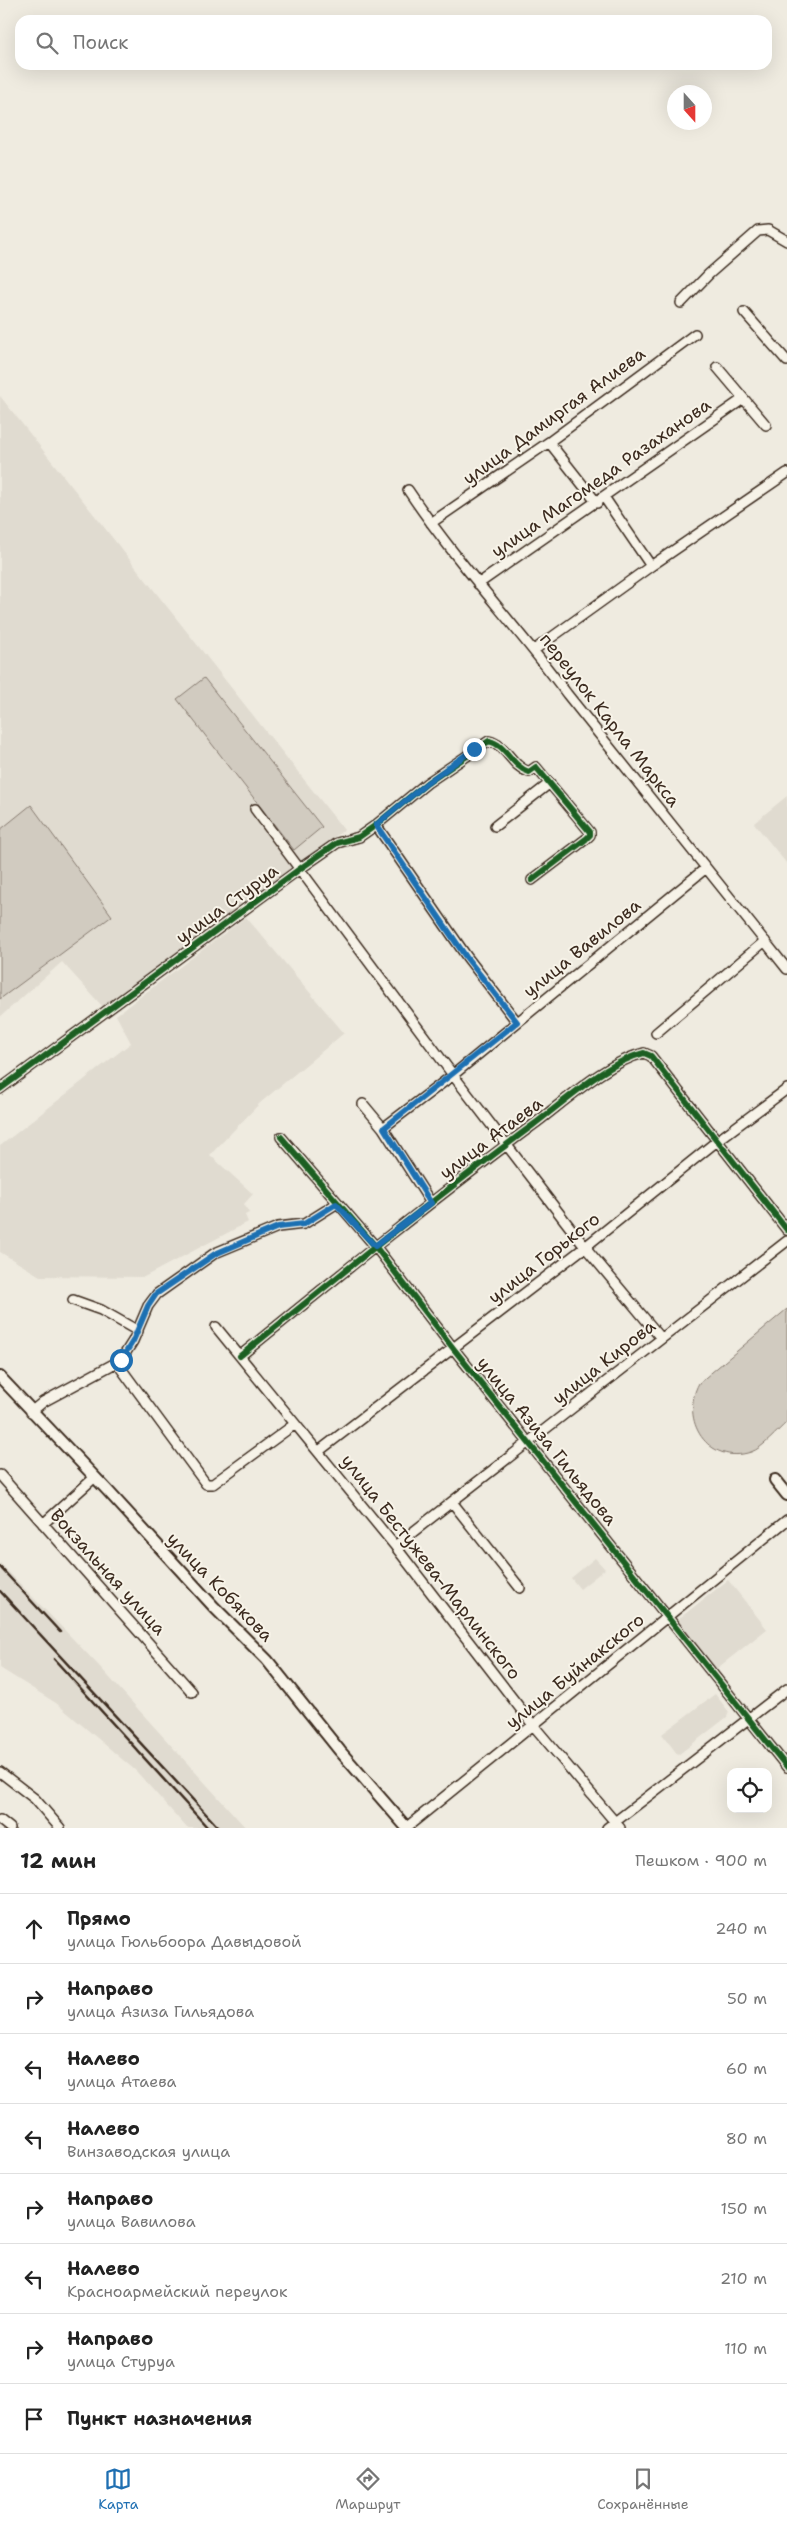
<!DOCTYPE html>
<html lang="ru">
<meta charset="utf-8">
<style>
:root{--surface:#fff;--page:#f6f6f6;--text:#222;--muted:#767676;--line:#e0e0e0;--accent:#1f6fb2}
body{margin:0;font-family:"Shantell Sans",sans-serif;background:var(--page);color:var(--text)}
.controls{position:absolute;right:15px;bottom:15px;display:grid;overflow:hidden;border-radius:10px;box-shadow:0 5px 20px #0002}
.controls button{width:45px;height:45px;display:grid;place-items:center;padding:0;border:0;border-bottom:1px solid var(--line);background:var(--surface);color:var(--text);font:25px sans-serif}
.compass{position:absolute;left:667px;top:85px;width:45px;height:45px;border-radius:50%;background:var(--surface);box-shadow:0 5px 20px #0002;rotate:159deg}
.stop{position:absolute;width:15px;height:15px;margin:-11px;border:4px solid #1f6fb2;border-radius:50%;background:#fff}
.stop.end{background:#1f6fb2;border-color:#fff;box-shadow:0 1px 5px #0008}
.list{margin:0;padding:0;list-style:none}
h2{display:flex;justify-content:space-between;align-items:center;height:65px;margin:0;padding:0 20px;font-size:21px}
h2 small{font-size:16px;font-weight:400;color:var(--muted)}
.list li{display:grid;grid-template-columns:32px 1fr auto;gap:15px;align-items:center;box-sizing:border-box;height:70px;padding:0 20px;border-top:1px solid var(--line)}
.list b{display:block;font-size:19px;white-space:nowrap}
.list p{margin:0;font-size:16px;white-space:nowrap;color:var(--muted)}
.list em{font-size:16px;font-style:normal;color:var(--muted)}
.icon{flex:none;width:28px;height:28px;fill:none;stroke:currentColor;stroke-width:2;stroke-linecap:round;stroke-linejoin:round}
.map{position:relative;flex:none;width:787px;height:1828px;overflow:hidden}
.search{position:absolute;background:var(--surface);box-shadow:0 5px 20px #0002;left:15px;right:15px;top:15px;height:55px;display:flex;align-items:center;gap:12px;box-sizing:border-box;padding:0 18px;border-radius:15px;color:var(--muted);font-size:19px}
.sheet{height:625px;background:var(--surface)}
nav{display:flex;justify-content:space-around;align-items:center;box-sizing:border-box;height:70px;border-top:1px solid var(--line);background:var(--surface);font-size:14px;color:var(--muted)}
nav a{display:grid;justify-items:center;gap:2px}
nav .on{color:var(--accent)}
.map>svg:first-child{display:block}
.built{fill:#e0dbd0}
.green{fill:#d1cbc0;stroke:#867a6f}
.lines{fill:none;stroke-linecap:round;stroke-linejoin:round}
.minor-casing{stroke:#3b2a1e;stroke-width:12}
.tertiary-casing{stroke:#3b2a1e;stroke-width:14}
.minor{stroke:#f7f3e8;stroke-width:9}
.tertiary{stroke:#f7f3e8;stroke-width:10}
.rail{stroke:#3b2a1e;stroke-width:2.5}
.cycleway-casing{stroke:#f7f3e8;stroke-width:9}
.cycleway{stroke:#1b5e20;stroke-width:6}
.route{stroke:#1f6fb2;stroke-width:6}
.labels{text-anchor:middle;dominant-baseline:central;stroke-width:4;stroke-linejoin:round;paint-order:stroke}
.street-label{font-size:18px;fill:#3b2a1e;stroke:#f7f3e8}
</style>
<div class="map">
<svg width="787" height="1828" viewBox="0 0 787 1828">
<rect width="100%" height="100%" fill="#efebe0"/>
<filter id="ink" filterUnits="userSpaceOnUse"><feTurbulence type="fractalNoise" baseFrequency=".02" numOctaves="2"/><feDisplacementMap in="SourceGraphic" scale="10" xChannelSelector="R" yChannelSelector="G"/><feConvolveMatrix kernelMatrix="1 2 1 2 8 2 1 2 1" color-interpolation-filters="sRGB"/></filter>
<g filter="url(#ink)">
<path class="built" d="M0 396 344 830 103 1007 62 962 0 1017Z
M787 796V864L754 823Z
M246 917 344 1033 260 1103 210 1155 253 1194 244 1204 249 1213 245 1215 248 1222 144 1277 40 1276 0 1252V1146L131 1043 116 1015Z
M595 1558 605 1569 580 1589 571 1578Z
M0 1563 99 1666 246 1828H187L136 1771 56 1703 0 1668Z
M728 1580 767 1629 715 1670 676 1621Z
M715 1694 729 1712 727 1717 678 1755 662 1734Z"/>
<path class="green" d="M204 678 322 827 294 850 177 699Z
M31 805 112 916 0 999V830Z
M787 1309V1422C777 1431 763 1448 751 1452 708 1466 679 1420 699 1383Z"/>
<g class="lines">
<defs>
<path id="minor" d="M681 303 709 274 758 231 768 230 787 241
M744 312 787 361
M717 367 766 425
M549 442 597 503
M408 490C456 562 516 625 567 694L787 969
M604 497 651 566
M431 523 549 442 695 334
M478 584 743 399
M534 650 651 566 787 473
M255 809 453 1075 585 1247 661 1338
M376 825 467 957 517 1022
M495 826 550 783
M656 1033 765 941
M0 1089 301 868 337 843 359 837 376 825 427 783 489 741C507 745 511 766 529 772L536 767 590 832V835L586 839 532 880
M363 1104 383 1128 431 1203
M383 1128 453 1075 706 868
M281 1137 375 1246 453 1348 787 1767
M73 1300 101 1310 138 1331
M216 1327 395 1546 533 1725 620 1828
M240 1356C336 1278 433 1199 533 1125 564 1102 607 1062 644 1053L651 1056 787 1230
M117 1363 206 1484H213L295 1424
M31 1412 43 1402 121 1360 133 1341 148 1306 157 1294 215 1253 278 1227 304 1224 336 1204
M319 1451 585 1247 717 1141 787 1089
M0 1475 192 1692
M452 1502 520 1588
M43 1524 95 1477
M395 1546 787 1241
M0 1772 35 1799 60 1828
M0 1820 10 1828
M407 1827 787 1520
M607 1828 787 1689"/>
<path id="tertiary" d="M0 1377 108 1491 214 1607 267 1660 340 1751 407 1828
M775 1480 787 1495"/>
</defs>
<use href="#minor" class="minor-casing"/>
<use href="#tertiary" class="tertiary-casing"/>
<use href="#minor" class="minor"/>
<use href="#tertiary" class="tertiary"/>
<path class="rail" d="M0 1567 60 1632
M0 1591 219 1828
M54 1659 208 1828"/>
<defs>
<path id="cycleway" d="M0 1089 301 868 337 843 359 837 376 825 427 783 489 741C507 745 511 766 529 772L536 767 590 832V835L586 839 532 880
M281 1137 375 1246 453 1348 787 1767
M240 1356C336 1278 433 1199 533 1125 564 1102 607 1062 644 1053L651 1056 787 1230"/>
</defs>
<use href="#cycleway" class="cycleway-casing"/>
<use href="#cycleway" class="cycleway"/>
</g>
</g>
<g class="lines" filter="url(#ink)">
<path class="route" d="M121 1360 133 1341 148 1306 156 1294 215 1254 278 1227 304 1224 336 1204 375 1246 431 1203 384 1128 517 1022 466 957 376 825 427 783 474 749"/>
</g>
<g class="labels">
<g class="street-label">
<text transform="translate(554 416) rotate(-36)">улица Дамиргая Алиева</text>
<text transform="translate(601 478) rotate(-35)">улица Магомеда Разаханова</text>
<text transform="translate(610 720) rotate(52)">переулок Карла Маркса</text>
<text transform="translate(227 904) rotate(-36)">улица Стуруа</text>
<text transform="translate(582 948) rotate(-39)">улица Вавилова</text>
<text transform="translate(491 1138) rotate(-37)">улица Атаева</text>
<text transform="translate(544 1258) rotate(-38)">улица Горького</text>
<text transform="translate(604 1362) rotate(-38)">улица Кирова</text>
<text transform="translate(547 1441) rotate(51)">улица Азиза Гильядова</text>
<text transform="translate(431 1567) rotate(52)">улица Бестужева-Марлинского</text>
<text transform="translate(108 1572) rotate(48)">Вокзальная улица</text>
<text transform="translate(220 1587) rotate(46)">улица Кобякова</text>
<text transform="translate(575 1671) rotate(-39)">улица Буйнакского</text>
</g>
</g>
</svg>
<div class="controls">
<button><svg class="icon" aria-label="locate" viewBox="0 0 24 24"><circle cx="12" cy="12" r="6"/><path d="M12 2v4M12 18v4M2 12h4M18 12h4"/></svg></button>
</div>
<svg class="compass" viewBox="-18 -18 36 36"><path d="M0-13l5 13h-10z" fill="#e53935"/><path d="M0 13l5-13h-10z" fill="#767676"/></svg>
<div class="stop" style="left:121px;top:1360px"></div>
<div class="stop end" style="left:474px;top:749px"></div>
<div class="search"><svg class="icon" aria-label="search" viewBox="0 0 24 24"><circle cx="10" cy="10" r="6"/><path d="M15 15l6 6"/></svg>Поиск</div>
</div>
<section class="sheet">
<h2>12 мин<small>Пешком · 900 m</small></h2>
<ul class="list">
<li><svg class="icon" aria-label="ahead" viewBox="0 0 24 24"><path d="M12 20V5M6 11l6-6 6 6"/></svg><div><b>Прямо</b><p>улица Гюльбоора Давыдовой</p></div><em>240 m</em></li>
<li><svg class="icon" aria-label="right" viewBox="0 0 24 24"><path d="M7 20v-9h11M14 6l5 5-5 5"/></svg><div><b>Направо</b><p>улица Азиза Гильядова</p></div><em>50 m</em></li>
<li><svg class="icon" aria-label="left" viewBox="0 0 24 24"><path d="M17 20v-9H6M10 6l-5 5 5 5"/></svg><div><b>Налево</b><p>улица Атаева</p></div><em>60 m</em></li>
<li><svg class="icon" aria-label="left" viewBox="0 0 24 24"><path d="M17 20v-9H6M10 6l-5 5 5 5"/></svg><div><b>Налево</b><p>Винзаводская улица</p></div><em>80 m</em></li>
<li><svg class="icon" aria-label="right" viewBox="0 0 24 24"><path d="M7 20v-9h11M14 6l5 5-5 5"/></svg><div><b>Направо</b><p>улица Вавилова</p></div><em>150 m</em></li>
<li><svg class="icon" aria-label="left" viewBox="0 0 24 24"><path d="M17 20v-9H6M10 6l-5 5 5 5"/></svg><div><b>Налево</b><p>Красноармейский переулок</p></div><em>210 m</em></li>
<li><svg class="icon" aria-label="right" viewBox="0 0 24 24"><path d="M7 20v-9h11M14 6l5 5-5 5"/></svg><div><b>Направо</b><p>улица Стуруа</p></div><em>110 m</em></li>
<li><svg class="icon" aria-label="arrive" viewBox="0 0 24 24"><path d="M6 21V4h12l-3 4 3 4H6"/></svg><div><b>Пункт назначения</b></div></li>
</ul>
</section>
<nav>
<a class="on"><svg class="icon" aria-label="map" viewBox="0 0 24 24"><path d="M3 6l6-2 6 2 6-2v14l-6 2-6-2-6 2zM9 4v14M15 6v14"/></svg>Карта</a>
<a><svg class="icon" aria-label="directions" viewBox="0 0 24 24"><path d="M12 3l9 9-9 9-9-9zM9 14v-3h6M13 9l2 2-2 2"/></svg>Маршрут</a>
<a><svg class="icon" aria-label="saved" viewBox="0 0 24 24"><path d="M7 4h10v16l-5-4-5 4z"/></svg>Сохранённые</a>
</nav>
